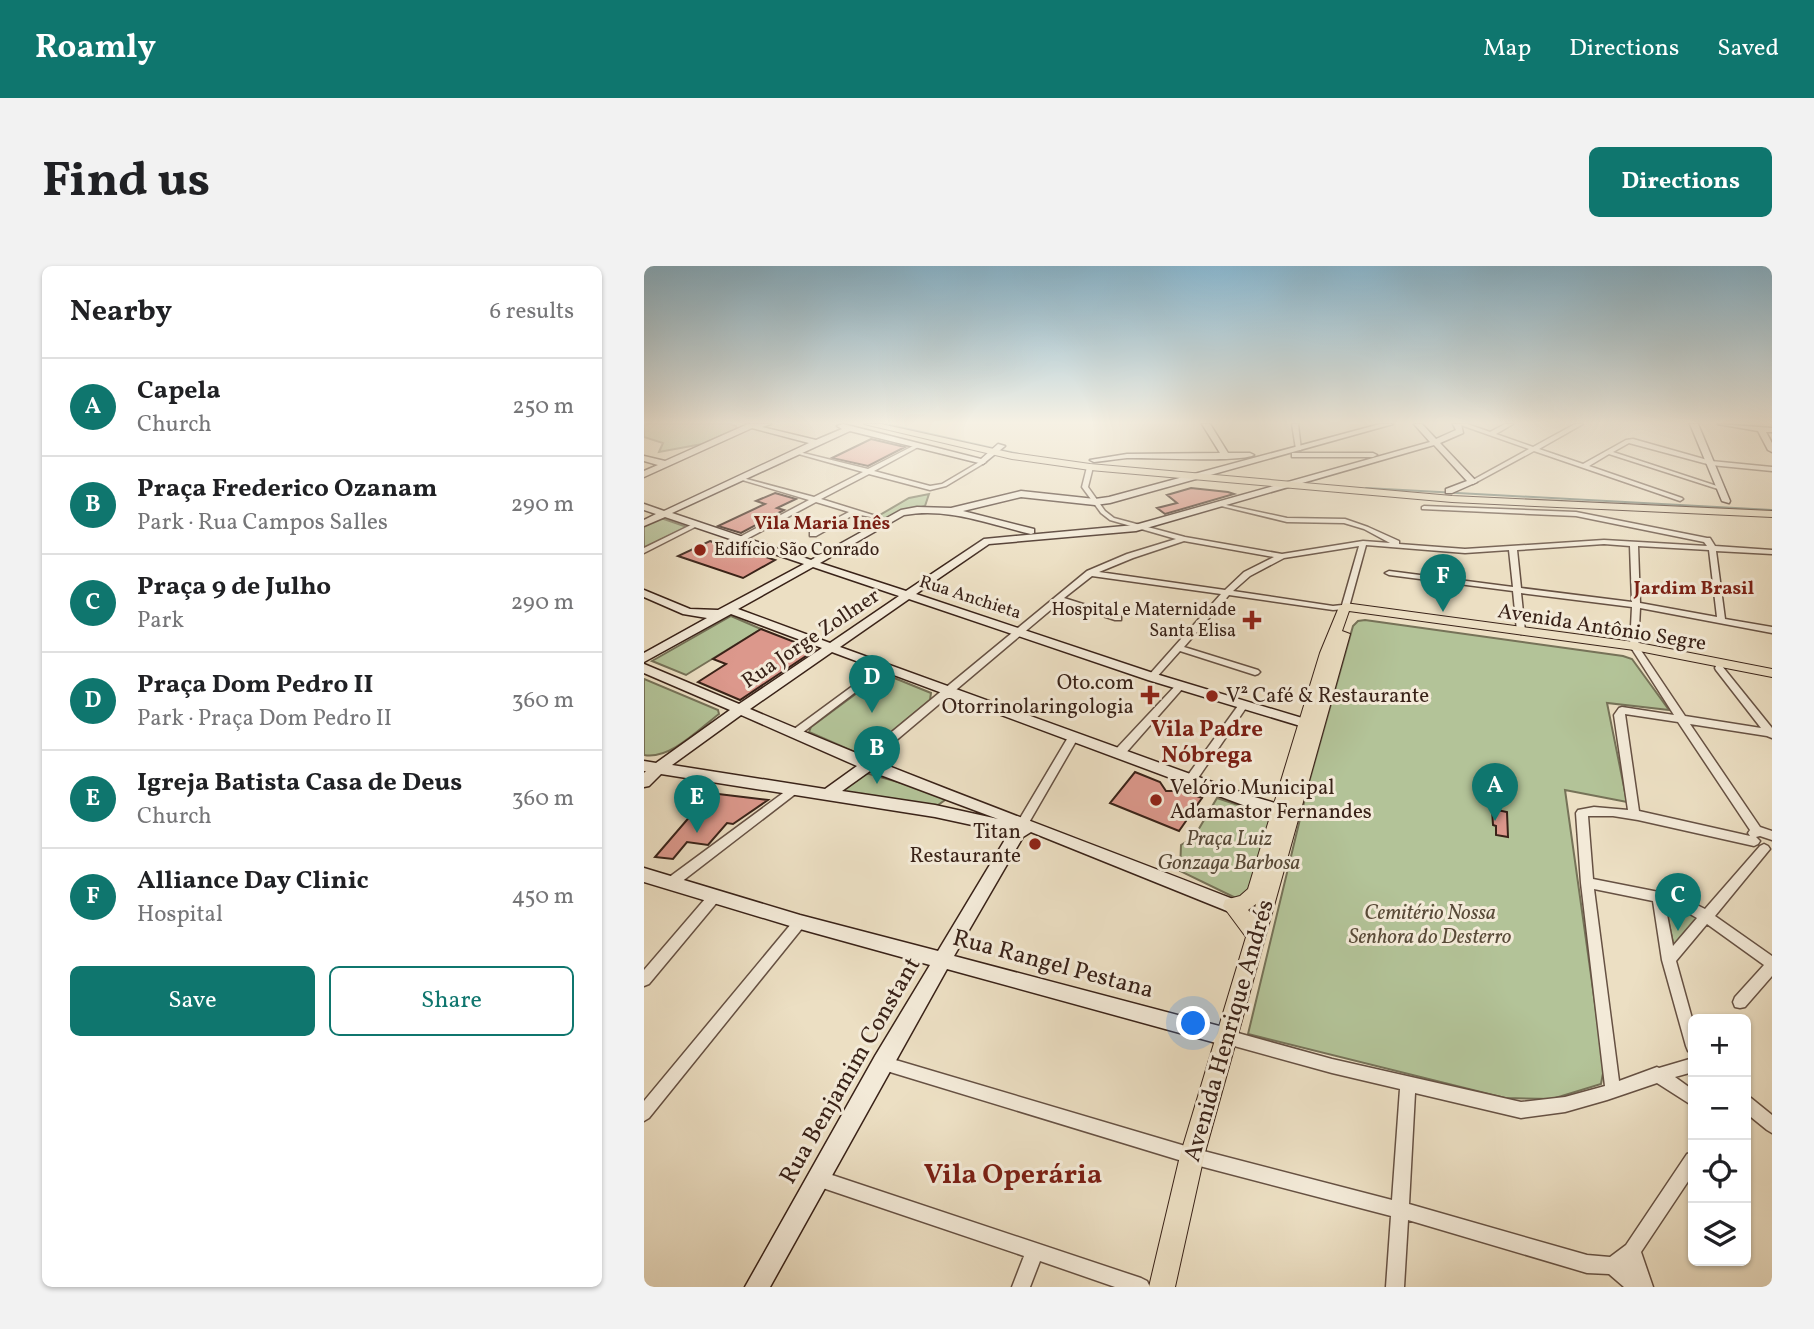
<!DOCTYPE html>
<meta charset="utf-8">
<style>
:root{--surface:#fff;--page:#f2f2f2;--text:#202124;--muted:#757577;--line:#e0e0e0;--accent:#0f766e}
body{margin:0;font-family:Vollkorn,serif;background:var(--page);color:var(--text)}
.controls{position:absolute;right:21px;bottom:21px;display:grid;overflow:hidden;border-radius:10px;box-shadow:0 2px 5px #0004}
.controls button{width:63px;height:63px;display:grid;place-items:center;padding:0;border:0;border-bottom:2px solid var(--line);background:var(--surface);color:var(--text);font:35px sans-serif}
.you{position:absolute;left:550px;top:758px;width:24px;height:24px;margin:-18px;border:5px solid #fff;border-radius:50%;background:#1a73e8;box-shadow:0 0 0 10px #1a73e833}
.badge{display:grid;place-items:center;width:46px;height:46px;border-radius:50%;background:var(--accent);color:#fff;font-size:23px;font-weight:700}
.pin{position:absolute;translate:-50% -58px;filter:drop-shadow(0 2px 4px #0008)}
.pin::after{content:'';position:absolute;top:37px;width:24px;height:21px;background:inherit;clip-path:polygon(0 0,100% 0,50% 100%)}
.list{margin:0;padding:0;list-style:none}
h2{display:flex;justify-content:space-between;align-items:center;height:91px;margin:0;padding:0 28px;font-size:30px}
h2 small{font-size:23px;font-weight:400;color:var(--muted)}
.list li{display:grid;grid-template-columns:46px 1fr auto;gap:21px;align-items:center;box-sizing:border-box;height:98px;padding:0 28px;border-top:2px solid var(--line)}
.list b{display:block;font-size:26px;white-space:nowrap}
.list p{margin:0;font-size:23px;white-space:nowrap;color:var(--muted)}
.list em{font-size:23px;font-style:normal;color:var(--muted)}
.actions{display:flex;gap:14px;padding:21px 28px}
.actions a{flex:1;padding:16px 0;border:2px solid var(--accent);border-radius:10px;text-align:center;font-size:24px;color:var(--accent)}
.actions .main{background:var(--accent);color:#fff}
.icon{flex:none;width:38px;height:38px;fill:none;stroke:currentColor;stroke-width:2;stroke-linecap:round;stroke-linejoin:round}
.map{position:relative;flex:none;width:1128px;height:1021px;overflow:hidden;border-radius:10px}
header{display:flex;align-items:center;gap:42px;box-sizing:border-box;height:98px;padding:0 35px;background:var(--accent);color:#fff}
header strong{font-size:33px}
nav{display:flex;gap:38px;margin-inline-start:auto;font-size:24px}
.intro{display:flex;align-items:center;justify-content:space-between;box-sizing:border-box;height:168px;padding:0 42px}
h1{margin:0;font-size:49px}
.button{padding:18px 32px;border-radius:10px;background:var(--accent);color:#fff;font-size:24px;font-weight:700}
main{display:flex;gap:42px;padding:0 42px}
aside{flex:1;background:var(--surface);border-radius:10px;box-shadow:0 2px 5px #0004}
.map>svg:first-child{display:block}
.green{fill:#b3c398;stroke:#767258;stroke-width:2}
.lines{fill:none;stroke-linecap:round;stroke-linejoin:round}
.stream{stroke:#737f72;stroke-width:2}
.building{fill:#dc988c;stroke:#392218;stroke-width:2}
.street-casing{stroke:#665143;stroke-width:3}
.secondary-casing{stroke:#392218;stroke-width:3}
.primary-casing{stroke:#392218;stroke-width:2}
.street{fill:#f3ead8;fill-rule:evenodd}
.secondary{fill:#f3ead8;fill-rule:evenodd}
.primary{fill:#ecdfc3;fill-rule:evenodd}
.poi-dot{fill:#8f2418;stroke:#f3ead8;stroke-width:2.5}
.labels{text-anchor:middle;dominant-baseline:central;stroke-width:6;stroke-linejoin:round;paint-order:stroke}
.far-poi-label{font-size:18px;fill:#392218;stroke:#f3ead8;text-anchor:start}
.far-street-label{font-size:18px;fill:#392218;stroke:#f3ead8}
.far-neighbourhood-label{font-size:19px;font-weight:bold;fill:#7a1f14;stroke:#f3ead8}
.street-label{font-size:21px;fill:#392218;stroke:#f3ead8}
.poi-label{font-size:21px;fill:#392218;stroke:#f3ead8;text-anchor:end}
.park-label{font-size:21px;font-style:italic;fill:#584a38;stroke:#f3ead8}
.neighbourhood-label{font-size:23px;font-weight:bold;fill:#7a1f14;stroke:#f3ead8}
.near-street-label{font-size:24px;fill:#392218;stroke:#f3ead8}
.near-neighbourhood-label{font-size:28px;font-weight:bold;fill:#7a1f14;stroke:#f3ead8}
</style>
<header>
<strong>Roamly</strong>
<nav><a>Map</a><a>Directions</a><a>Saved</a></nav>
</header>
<div class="intro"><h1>Find us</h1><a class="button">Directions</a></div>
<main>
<aside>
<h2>Nearby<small>6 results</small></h2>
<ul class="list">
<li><span class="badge">A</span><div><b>Capela</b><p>Church</p></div><em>250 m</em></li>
<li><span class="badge">B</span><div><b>Praça Frederico Ozanam</b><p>Park · Rua Campos Salles</p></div><em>290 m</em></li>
<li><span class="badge">C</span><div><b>Praça 9 de Julho</b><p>Park</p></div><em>290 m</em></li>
<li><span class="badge">D</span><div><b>Praça Dom Pedro II</b><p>Park · Praça Dom Pedro II</p></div><em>360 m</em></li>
<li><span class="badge">E</span><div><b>Igreja Batista Casa de Deus</b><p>Church</p></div><em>360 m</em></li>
<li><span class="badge">F</span><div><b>Alliance Day Clinic</b><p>Hospital</p></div><em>450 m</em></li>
</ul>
<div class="actions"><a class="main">Save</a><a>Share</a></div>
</aside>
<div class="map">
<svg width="1128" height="1021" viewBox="0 0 1128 1021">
<rect width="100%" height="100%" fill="#ecdfc3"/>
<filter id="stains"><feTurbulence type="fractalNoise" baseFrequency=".00286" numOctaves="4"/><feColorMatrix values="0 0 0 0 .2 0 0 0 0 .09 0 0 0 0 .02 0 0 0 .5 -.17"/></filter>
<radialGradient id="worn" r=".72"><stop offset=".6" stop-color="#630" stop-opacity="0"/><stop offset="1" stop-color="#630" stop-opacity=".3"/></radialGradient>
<path class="green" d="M0 158H86L92 160V163L58 178 15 186 19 177 0 171Z
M285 228 281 240 251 248 231 260 222 257 265 232Z
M17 252 43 261 0 282V260Z
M87 350 117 363 42 409 8 395Z
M721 354 979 390 988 393 1025 444 963 437 983 536 921 524 960 802 957 818 908 833 861 832 604 768 664 520 709 360 714 355Z
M243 409 287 427 286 434 231 480 213 487 165 466 167 461 236 410Z
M0 413 74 444 75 448C55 463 26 494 0 489Z
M222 507 300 529 301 534 294 539H284L194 526Z
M573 532 624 549 628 554 600 636 536 605 537 579 550 571Z
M1020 635 1055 650 1030 681Z"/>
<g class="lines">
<path class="stream" d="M242 158 375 188
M722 222 1128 244"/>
</g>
<path class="building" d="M227 173 261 181 224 200 188 192Z
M547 222 584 226 590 228 521 248 513 242 533 237 523 229Z
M131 227 152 233 133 242 140 244 97 267 74 260 121 238 112 235Z
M66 275 92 285 97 283 131 294 99 312 34 290Z
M117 363 171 384 96 434 54 416 82 398 69 393Z
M491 506 516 516 522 525H540L558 532 535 565 466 537Z
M66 527 124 534 89 558 83 557 64 579 43 576 29 593 11 591Z
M848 543 863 546 864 571 852 569V560L849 559Z"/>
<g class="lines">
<defs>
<path id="street" d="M648 158H654L657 184 652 183Z
M814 158H823L846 166 861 158H869L852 168 889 181 931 158H939L895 183 939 198 982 174 989 173 1067 195 1128 201V205L1067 199 985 177 969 186 1079 222 1074 223 965 188 945 200 1038 232 1039 233 1036 235 890 185 829 218 826 216 827 215 885 183Z
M271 179 276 180 230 205 286 220 298 218 337 195 342 196 302 220 286 224 225 208 177 233 232 250V252L211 248 172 270H166V266L205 246 172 236 97 276 90 274 165 234 95 213V211L170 231 219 206 151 187V185L224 203Z
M446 199 449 201 444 221 461 245 470 252 541 271 638 288 719 275 746 277 720 263 700 257 643 256 573 239V237L643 252 701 253 724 261 755 275V278L821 283 960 274 1063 280 1060 276 932 250 778 243V241L780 240 932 246 1063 272H1066L1071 280 1128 284V288L1072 285 1081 353 1128 361V367L996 342 994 380 1041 450 1117 462 1072 404 1071 402 1072 400H1078L1128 462V472L1123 470 1046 458 1116 561 1128 565V574L1116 570 1112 571 1116 575 1114 578 1110 580 994 554 969 550H944L949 613 1035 630 1061 643 1116 580 1120 578 1124 580 1126 583 1071 650 1128 690V710L1101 741 1096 742 1091 741 1089 736 1091 731 1120 699 1063 658 1032 695 1049 756V787L1044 785 1042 780 1018 694 1009 635 950 623 975 815 1013 801 1015 802 1049 792V806L1031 811 1049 824V840L1013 817 963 834 921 846 877 852 771 827 765 938 943 989 966 991 982 979 1043 888 1049 886V908L997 986 1009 1021H980L965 1008 943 1007 764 954 760 1021H742L747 950 548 898 233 802 231 797 233 792 238 790 548 882 748 934 756 823 688 807 583 778 578 776 576 771 578 766 583 764 688 793 877 836 921 831 961 820 937 617 932 547 934 544 950 541 984 544 970 449 975 442 978 441 1030 449 986 380 988 341 877 327 881 365 877 368 873 365 869 325 745 309 741 307 745 305 869 321 865 284 821 287 722 279 705 341 701 343 689 344 585 329 540 381 614 404 616 406 614 408 611 409 536 385 511 413H505L503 411 505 409 577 328 448 310 420 332 477 350V354H471L416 336 223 499H215L214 496 215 493 443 305 483 288 532 273 466 254 457 247 438 221 443 201ZM540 275 630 291 600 306 581 324 455 306 489 292ZM960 278 986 280 988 336 877 322 873 284ZM715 280 698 339 689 340 589 325 606 310 640 292ZM994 280 1065 284 1073 351 996 337ZM981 448 1034 456 1106 564 1104 567 1106 570 995 545ZM1021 638 1032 640 1053 652 1029 680Z
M49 258 55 259 0 287V282Z
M240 397 243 398 244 400 243 402 154 470H146L145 468 146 466Z
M536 417 539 418 541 420 539 422 480 489H472L471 486 472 483 533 418Z
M599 436 604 439 552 515H544L543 512 544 509 596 437Z
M430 467 435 470 383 560H375L373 557 375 554 426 468Z
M150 519 154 520 155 523 154 526 32 620 28 621 24 620 22 616 24 612Z
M71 625 75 626 77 630 75 634 5 718 0 720V704L67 626Z
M156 651 160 652 162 656 160 660 5 852 0 855V835L152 652Z
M1102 830 1107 832 1128 849V867L1123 864 1102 847Z
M173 904 497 1012 503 1015 506 1021H471L396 995 386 1021H368L380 990 167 918 165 912 167 906Z"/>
<path id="secondary" d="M104 158H127L118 161 172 174 198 163 193 160 199 158 337 193 354 178 361 180 339 198 206 165 28 247 167 294 257 244 273 241 307 242 377 225 451 233 465 231 736 158H749L466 237 451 239 377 231 319 245 390 263V267L387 268C345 258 304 241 260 249L176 297 262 325 340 273 491 259 786 176 770 158H778L792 173 812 164 809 158H817L819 167 796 177 833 216 808 227H802V223L823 215 790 179 492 265 345 278 272 328 512 408 668 455 670 458 668 461 663 462 504 414 265 333 196 381 607 530 652 543 654 547 652 551 647 553 599 539 188 386 106 443C267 512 431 571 594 635L596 640 594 645 588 647 387 566 379 571 310 690 583 762 590 764 592 771 590 778 583 780 303 703 126 1021H101L231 790 286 699 156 663 0 616V602L156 649 294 685 365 567 291 551 17 508 5 520 0 521V507L2 505H0V495L12 497 86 444 0 407V398L95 438 178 382 87 348 0 396V387L63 352 39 348 0 331V324L46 343 74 344 160 298 21 251 0 260V254L12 248 0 244V238L20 245 165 177 108 162 0 211V205L14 199 0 195V190L21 195ZM169 301 255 330 186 377 94 343ZM97 449 213 500 181 523 28 499ZM226 505 354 553 291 539 198 525Z
M558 158H566L584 187H606L610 189C595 197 508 191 483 192 472 193 461 195 450 196L446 194 483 188 576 187Z
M1046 158H1054L1086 235 1085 237 1078 235Z
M1074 158 1128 162V166H1122L1128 177V186L1124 184 1114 165Z
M651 187H729L733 189 729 191H648V187Z"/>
<path id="primary" d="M101 158H115L111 161Z
M220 158H237L368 187 446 198 808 230 1128 245V251L808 236 446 204 368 193Z
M701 337 990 376 1128 403V411L990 384 705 345 698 365 706 368 560 890 531 1021H505L536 890 602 671 579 640 581 634 596 630 604 623 676 387 695 341ZM612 638 609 649 604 644Z"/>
</defs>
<use href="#street" class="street-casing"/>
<use href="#secondary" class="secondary-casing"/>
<use href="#primary" class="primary-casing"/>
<use href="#street" class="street"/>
<use href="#secondary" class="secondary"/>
<use href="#primary" class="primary"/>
</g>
<linearGradient id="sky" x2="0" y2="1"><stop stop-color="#89b8d1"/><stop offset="0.52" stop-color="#f6f1e4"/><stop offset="1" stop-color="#f6f1e4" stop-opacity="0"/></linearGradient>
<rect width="1128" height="301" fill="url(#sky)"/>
<g class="poi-dot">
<circle cx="56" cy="284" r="7"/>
<path d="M604.5 343.5h7v7h7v7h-7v7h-7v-7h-7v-7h7z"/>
<path d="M502.5 418.5h7v7h7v7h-7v7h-7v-7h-7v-7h7z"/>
<circle cx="568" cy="430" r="7"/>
<circle cx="512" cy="534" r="7"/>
<circle cx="391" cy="578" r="7"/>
</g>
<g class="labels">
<g class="far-poi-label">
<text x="70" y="284">Edifício São Conrado</text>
<text x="592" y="344" text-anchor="end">Hospital e Maternidade<tspan x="592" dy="21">Santa Elisa</tspan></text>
</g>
<g class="far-street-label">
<text transform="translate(326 332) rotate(18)">Rua Anchieta</text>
</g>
<g class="far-neighbourhood-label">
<text x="178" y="258">Vila Maria Inês</text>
<text x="1050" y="323">Jardim Brasil</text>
</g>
<g class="street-label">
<text transform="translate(958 362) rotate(9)">Avenida Antônio Segre</text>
<text transform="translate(167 373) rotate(-34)">Rua Jorge Zollner</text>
</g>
<g class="poi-label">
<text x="490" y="417">Oto.com<tspan x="490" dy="24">Otorrinolaringologia</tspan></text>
<text x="582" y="430" text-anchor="start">V² Café &amp; Restaurante</text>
<text x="526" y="522" text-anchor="start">Velório Municipal<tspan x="526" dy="24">Adamastor Fernandes</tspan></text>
<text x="377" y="566">Titan<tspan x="377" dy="24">Restaurante</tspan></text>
</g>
<g class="park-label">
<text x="585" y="573">Praça Luiz<tspan x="585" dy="24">Gonzaga Barbosa</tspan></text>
<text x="786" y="647">Cemitério Nossa<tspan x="786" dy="24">Senhora do Desterro</tspan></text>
</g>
<g class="neighbourhood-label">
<text x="563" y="464">Vila Padre<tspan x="563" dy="26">Nóbrega</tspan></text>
</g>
<g class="near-street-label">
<text transform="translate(409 699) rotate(15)">Rua Rangel Pestana</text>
<text transform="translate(586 765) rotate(-74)">Avenida Henrique Andrés</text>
<text transform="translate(207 805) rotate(-60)">Rua Benjamim Constant</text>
</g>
<g class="near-neighbourhood-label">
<text x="369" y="909">Vila Operária</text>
</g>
</g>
<rect width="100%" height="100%" filter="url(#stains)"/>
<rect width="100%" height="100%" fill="url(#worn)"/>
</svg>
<div class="controls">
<button>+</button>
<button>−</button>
<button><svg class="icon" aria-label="locate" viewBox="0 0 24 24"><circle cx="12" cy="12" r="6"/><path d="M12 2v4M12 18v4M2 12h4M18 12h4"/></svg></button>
<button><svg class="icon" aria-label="layers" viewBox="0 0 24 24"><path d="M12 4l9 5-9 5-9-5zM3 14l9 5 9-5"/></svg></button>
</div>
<div class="you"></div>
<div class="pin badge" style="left:851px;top:555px">A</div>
<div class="pin badge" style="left:233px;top:518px">B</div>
<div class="pin badge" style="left:1034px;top:665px">C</div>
<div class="pin badge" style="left:228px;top:447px">D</div>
<div class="pin badge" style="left:53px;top:567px">E</div>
<div class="pin badge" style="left:799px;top:346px">F</div>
</div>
</main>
